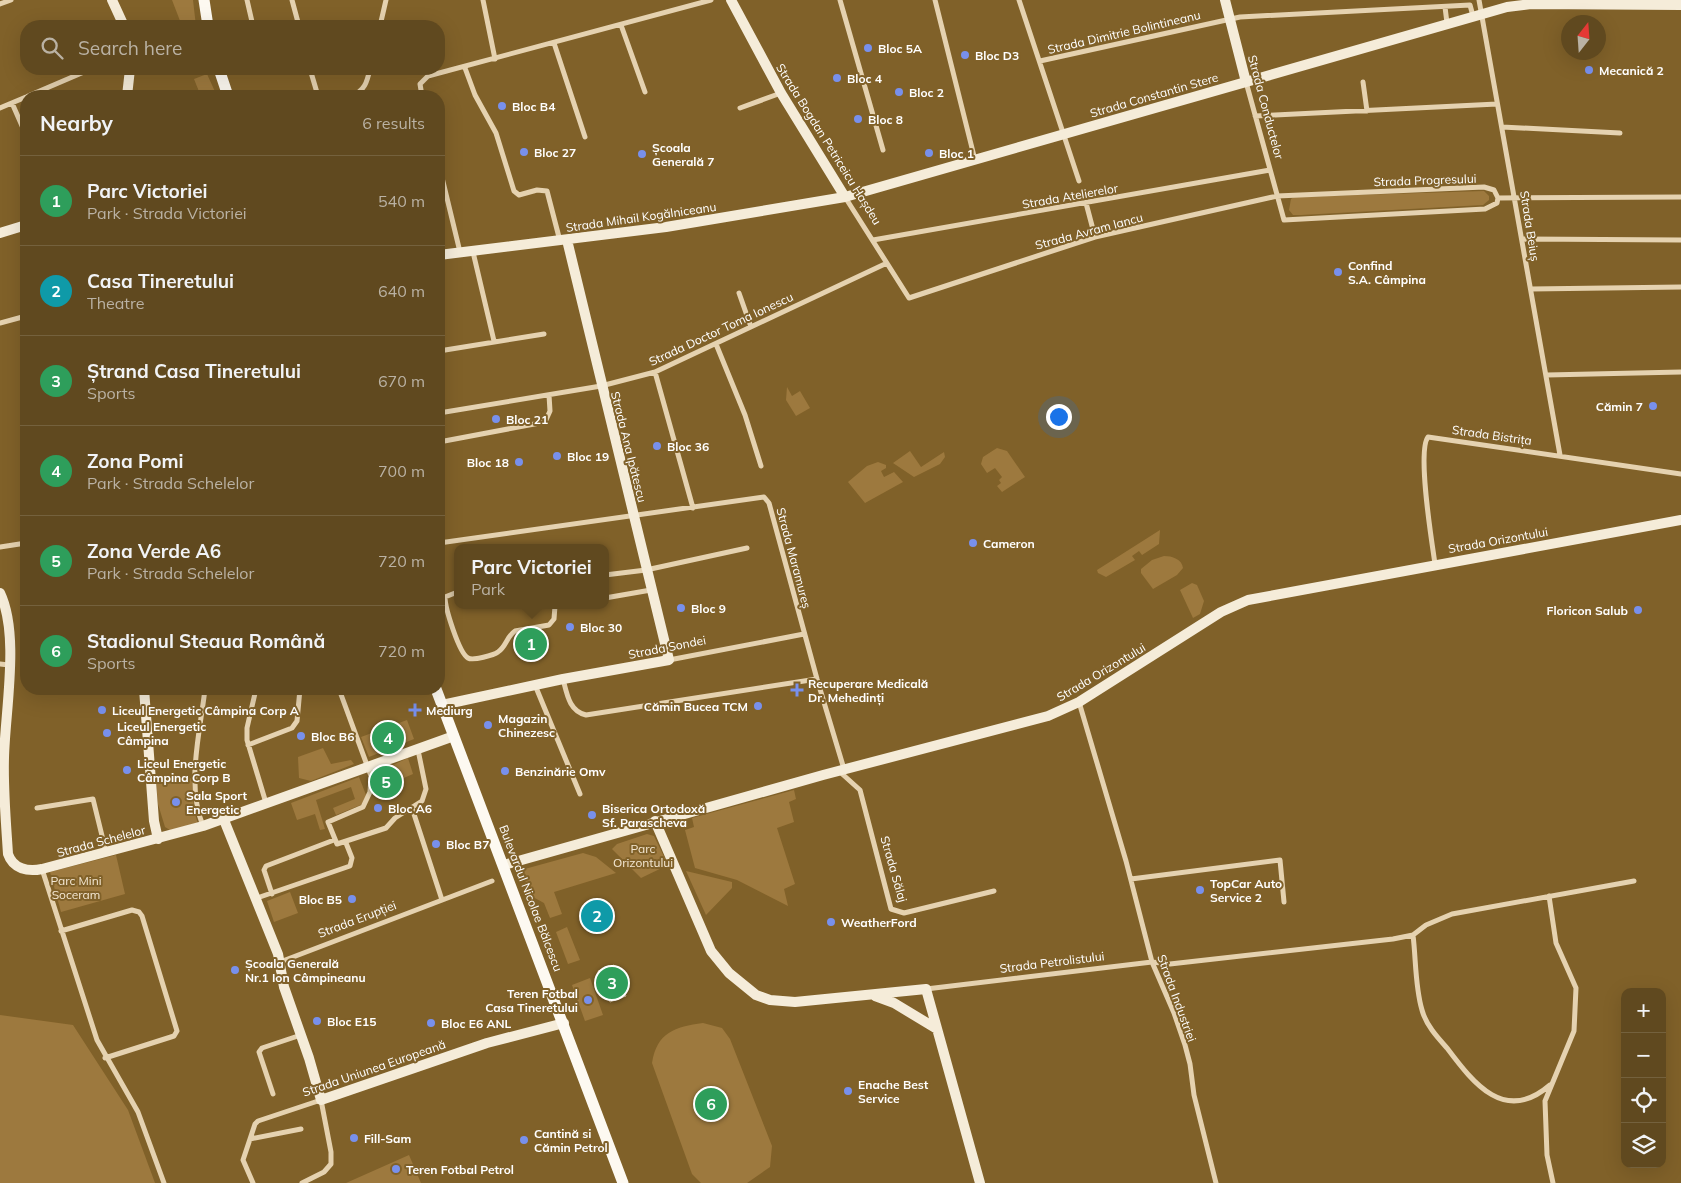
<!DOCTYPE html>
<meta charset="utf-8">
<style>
:root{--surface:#60491f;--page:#665028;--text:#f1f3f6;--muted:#bab2a4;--line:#74613d;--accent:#90b9f0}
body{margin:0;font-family:Mulish,sans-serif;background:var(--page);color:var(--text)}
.controls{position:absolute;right:15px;bottom:15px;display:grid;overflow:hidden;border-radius:10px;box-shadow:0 5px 20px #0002}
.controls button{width:45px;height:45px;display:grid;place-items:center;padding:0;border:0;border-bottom:1px solid var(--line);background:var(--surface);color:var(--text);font:25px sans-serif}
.compass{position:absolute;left:1561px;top:15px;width:45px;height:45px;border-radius:50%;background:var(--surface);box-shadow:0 5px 20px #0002;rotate:17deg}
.you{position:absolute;left:1058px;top:416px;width:18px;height:18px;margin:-12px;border:4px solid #fff;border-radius:50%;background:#1a73e8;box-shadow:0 0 0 8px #1a73e833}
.badge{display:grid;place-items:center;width:32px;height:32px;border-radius:50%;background:var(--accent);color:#fff;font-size:16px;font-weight:700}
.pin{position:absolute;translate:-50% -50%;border:2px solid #fff;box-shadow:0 1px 5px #0006}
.popup{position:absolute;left:454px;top:544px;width:155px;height:65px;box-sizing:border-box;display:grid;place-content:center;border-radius:10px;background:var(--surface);filter:drop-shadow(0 1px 4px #0005);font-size:16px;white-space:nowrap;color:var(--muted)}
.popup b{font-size:19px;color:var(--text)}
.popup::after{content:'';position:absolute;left:50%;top:100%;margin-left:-10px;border:10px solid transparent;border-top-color:var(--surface)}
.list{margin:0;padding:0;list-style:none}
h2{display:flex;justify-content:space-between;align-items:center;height:65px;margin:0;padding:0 20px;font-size:21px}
h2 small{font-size:16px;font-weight:400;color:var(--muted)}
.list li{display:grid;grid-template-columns:32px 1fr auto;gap:15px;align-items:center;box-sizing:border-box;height:90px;padding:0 20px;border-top:1px solid var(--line)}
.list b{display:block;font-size:19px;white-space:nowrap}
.list p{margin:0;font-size:16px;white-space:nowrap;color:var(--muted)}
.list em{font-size:16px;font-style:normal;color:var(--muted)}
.icon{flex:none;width:28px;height:28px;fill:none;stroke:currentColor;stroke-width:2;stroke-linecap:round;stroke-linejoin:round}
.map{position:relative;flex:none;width:1681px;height:1183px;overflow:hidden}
.search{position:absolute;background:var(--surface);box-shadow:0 5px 20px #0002;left:20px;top:20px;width:425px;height:55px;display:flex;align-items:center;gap:12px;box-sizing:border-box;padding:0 18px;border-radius:20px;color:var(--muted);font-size:19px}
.panel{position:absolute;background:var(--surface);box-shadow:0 5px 20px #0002;left:20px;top:90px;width:425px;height:605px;border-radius:20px}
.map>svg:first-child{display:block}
.green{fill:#9d793e}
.water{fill:#8e7850;stroke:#e5cda5}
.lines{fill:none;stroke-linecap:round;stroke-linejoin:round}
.street{stroke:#e5d2b0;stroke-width:5}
.secondary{stroke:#f5ecd9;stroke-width:10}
.primary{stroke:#fdf9f1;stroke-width:11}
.poi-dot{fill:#7890ec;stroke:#806129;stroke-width:2}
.labels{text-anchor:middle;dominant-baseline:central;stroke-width:4;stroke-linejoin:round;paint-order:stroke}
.street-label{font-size:12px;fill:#fff;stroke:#806129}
.poi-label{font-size:12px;font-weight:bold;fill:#fff;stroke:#806129;text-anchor:start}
.park-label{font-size:12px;fill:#f4e8d3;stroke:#806129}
</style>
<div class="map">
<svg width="1681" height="1183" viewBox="0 0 1681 1183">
<rect width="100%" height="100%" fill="#806129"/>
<path class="green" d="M172 0H193L196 26H182Z
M207 74 217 96H201L200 94 194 79Z
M1484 191 1489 196V200L1483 205 1301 215H1293L1289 210 1291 199 1294 197Z
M787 387 792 396 800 391 810 408 796 416 786 400Z
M997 448 1007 451 1025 477 1002 492 997 486 1001 483 999 480 1002 477 995 468 987 473 981 464 983 457Z
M910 451 921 467 944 452 945 457 940 464 914 477 893 463Z
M878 462 886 465V468L881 471 884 477 894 472 903 482 865 503 848 482 867 466Z
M1160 530 1159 544 1142 555 1139 551 1132 556 1135 560 1106 577 1098 573 1097 570Z
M1164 556C1172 556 1182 559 1183 568L1177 575 1153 589 1141 573V569L1152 560Z
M1192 583 1197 585 1204 601 1200 614 1193 618 1180 590Z
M542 632 545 653 520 657 517 635Z
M407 720 414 739 369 757 361 737Z
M323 748 331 764 351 760 354 764 311 781 299 778 298 757Z
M408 758 413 774 376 790 378 772Z
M359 777 366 795 363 804 336 815 333 808 355 799 351 787 316 800 325 829 320 830 315 814 297 820 291 803Z
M192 778 194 811 198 824 170 830 165 827 158 804 156 781Z
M794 790 796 799 789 802 794 822 777 828 795 884 784 889 788 906 737 880 695 868 685 830 694 827 692 818Z
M647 834 654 836 668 865 641 878 612 849 617 844Z
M583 853 596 857 616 873 554 892 562 914 550 918 544 903 531 896 521 870Z
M116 855 125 894 61 912 50 872Z
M686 871 732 882V888L706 915Z
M290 892 298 913 274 922 267 901Z
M567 927 580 960 568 964 556 932Z
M590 978 603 1015 585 1021 572 985Z
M0 1015 73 1025 128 1110 155 1183H0Z
M703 1023 722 1028 730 1039 772 1146 770 1167 747 1183H701L692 1174 652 1063C657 1032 675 1027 703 1023Z
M409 1155 421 1183H346Z"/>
<path class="water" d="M614 965 626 996 610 1002 598 971Z"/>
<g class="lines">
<path class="street" d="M247 0 253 26
M292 0 299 26
M483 0 495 59
M840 0 883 150
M935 0 975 160
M1019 0 1079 181
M1479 0 1560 455
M0 4 11 0
M1445 7 1447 23
M621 25 645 92
M380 26 386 0
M554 43 585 137
M1040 61 1240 17 1470 5 1473 16
M465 68 475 95 496 133 514 191 519 195 537 190 547 191 560 241
M310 69 318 96
M1363 82 1367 111
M28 96 91 69
M351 96C365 91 367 82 370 69
M422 96 420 84 428 76 711 0
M12 103 26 135
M0 108 26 97
M740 108 781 93
M1255 116 1497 104
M1502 127 1620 133
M439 165 460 252
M845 197 909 298 1095 237 1277 196 1484 187 1494 190 1498 198 1497 203 1485 209 1284 220C1271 174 1259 128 1246 82
M1498 198 1681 197
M1086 203 1095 237
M1522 239 1681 240
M873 240 1270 170
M473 252 494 341
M1531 289 1681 287
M739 293 751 327
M0 323 26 316
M716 344 745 415 761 466
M439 351 544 334
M655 372 693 508
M1547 375 1681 372
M439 413 601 386 655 372 887 263
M439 442 545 422 550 411 549 395
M439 543 764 497 769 503 817 679 844 769
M0 547 26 543
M1435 564C1432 543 1417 451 1428 437L1681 474
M605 575 646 570 747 548
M455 593 445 597C445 608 459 653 468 658 473 661 494 655 498 652 506 647 507 636 515 631L549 625 554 619 555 606
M605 598 651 590
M554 605H565
M669 660 804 634
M0 664 9 665
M563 679C567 694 569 711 586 715L817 679
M535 685 580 794
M256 689 247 728V740L266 803
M339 689 371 776 370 792 363 807 328 822 337 844 386 828 395 818 422 801 426 789 418 750
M1079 702 1126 861 1152 962 1174 1013 1185 1045 1190 1064 1194 1095 1216 1183
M248 745 292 728 297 721 300 689
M840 772 860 790 891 909 904 913 994 891
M37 808 93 799 106 852
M412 808 442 900
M203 826C186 784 200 733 205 689
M42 869 97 1040 138 1112 164 1183
M1131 879 1280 860 1284 902
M272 894 264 870 266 866 334 840
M1549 896 1556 943 1576 988 1574 1031 1545 1101 1547 1155 1553 1183
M257 898 350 866 352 858 346 843
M61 931 132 910 139 912 142 916 177 1031 174 1036 105 1058
M1413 935C1416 959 1415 987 1422 1010 1426 1025 1437 1037 1447 1048 1474 1084 1505 1124 1550 1085
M280 962 492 881
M926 989 1152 962 1170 964 1393 939 1413 935 1426 925 1452 914 1634 881
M273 1094 259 1052 262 1048 301 1035
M250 1139 301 1129
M253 1183 243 1160 255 1124 258 1121 321 1100 331 1152V1164L324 1172 302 1183"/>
<path class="secondary" d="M112 0 124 26
M731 0 781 93 845 197
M1225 0 1246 82
M127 96 130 69
M0 233 26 225
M439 255 666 227 845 197 1507 7 1531 4 1681 5
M0 593C20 635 5 711 4 758 3 790 6 822 8 854 13 869 28 872 42 869L203 826 454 736
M144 689 154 821 158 839
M442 705 563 679 669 660 567 240
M224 820 278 954 284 987 309 1058 321 1100 487 1043 564 1023
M655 821 711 951 729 973 756 995 770 1000 795 1002 926 989 980 1183
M504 865 823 775 1048 716 1079 702 1221 612 1248 600 1681 520
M875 996 894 1003 937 1029"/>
<path class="primary" d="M204 0 208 26
M219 69 228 96
M436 689 623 1183"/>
</g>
<g class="poi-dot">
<circle cx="868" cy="48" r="5"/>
<circle cx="965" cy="55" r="5"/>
<circle cx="1589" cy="70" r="5"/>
<circle cx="837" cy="78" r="5"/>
<circle cx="899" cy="92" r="5"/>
<circle cx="502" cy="106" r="5"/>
<circle cx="858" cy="119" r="5"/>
<circle cx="524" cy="152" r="5"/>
<circle cx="929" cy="153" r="5"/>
<circle cx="642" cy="154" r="5"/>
<circle cx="1338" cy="272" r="5"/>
<circle cx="1653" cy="406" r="5"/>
<circle cx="496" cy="419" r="5"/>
<circle cx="657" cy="446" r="5"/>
<circle cx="557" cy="456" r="5"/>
<circle cx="519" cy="462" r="5"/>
<circle cx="973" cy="543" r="5"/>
<circle cx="681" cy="608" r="5"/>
<circle cx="1638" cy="610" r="5"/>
<circle cx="570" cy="627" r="5"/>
<path d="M794.5 682.5h5v5h5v5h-5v5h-5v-5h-5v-5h5z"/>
<circle cx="758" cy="706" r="5"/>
<circle cx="102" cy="710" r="5"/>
<path d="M412.5 702.5h5v5h5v5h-5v5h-5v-5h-5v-5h5z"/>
<circle cx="488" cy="725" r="5"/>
<circle cx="107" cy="733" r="5"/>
<circle cx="301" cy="736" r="5"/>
<circle cx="127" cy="770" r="5"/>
<circle cx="505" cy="771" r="5"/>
<circle cx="176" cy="802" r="5"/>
<circle cx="378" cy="808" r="5"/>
<circle cx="592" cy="815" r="5"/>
<circle cx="436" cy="844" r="5"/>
<circle cx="1200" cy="890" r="5"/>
<circle cx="352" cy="899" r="5"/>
<circle cx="831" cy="922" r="5"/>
<circle cx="235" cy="970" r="5"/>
<circle cx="588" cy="1000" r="5"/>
<circle cx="317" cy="1021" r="5"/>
<circle cx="431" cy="1023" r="5"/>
<circle cx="848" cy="1091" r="5"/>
<circle cx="354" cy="1138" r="5"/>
<circle cx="524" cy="1140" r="5"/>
<circle cx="396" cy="1169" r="5"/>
</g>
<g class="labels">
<g class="street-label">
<text transform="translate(1124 32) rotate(-13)">Strada Dimitrie Bolintineanu</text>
<text transform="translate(1154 95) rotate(-16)">Strada Constantin Stere</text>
<text transform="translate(1266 107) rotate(75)">Strada Conductelor</text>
<text transform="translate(829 144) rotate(58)">Strada Bogdan Petriceicu Hașdeu</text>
<text transform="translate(1425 180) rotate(-2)">Strada Progresului</text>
<text transform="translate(1070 196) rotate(-10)">Strada Atelierelor</text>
<text transform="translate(641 217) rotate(-8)">Strada Mihail Kogălniceanu</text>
<text transform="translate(1530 226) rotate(81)">Strada Beiuș</text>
<text transform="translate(1089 231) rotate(-15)">Strada Avram Iancu</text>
<text transform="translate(721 329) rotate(-25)">Strada Doctor Toma Ionescu</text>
<text transform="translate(1492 435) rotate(8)">Strada Bistrița</text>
<text transform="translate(629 447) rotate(76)">Strada Ana Ipătescu</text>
<text transform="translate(1498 540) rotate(-10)">Strada Orizontului</text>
<text transform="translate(794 558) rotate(75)">Strada Maramureș</text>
<text transform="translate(667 647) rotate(-11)">Strada Sondei</text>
<text transform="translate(1101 672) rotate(-31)">Strada Orizontului</text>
<text transform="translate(101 841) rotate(-15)">Strada Schelelor</text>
<text transform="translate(894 869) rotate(74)">Strada Sălaj</text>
<text transform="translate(531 898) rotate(69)">Bulevardul Nicolae Bălcescu</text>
<text transform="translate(357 919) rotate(-21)">Strada Erupției</text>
<text transform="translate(1052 962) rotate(-7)">Strada Petrolistului</text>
<text transform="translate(1177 998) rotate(70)">Strada Industriei</text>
<text transform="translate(374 1068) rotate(-19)">Strada Uniunea Europeană</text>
</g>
<g class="poi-label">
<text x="878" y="48">Bloc 5A</text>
<text x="975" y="55">Bloc D3</text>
<text x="1599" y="70">Mecanică 2</text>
<text x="847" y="78">Bloc 4</text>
<text x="909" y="92">Bloc 2</text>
<text x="512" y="106">Bloc B4</text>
<text x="868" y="119">Bloc 8</text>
<text x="652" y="147">Școala<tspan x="652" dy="14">Generală 7</tspan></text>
<text x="534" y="152">Bloc 27</text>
<text x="939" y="153">Bloc 1</text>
<text x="1348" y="265">Confind<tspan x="1348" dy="14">S.A. Câmpina</tspan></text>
<text x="1643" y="406" text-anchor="end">Cămin 7</text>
<text x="506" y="419">Bloc 21</text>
<text x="667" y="446">Bloc 36</text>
<text x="567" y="456">Bloc 19</text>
<text x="509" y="462" text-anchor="end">Bloc 18</text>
<text x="983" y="543">Cameron</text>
<text x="691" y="608">Bloc 9</text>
<text x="1628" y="610" text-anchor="end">Floricon Salub</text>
<text x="580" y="627">Bloc 30</text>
<text x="808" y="683">Recuperare Medicală<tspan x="808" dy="14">Dr. Mehedinți</tspan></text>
<text x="748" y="706" text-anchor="end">Cămin Bucea TCM</text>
<text x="112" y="710">Liceul Energetic Câmpina Corp A</text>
<text x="426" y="710">Mediurg</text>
<text x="498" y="718">Magazin<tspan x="498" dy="14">Chinezesc</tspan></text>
<text x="117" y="726">Liceul Energetic<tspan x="117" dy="14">Câmpina</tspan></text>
<text x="311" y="736">Bloc B6</text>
<text x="137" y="763">Liceul Energetic<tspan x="137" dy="14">Câmpina Corp B</tspan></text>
<text x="515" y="771">Benzinărie Omv</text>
<text x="186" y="795">Sala Sport<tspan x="186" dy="14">Energetic</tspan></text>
<text x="388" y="808">Bloc A6</text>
<text x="602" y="808">Biserica Ortodoxă<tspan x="602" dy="14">Sf. Parascheva</tspan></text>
<text x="446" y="844">Bloc B7</text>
<text x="1210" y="883">TopCar Auto<tspan x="1210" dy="14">Service 2</tspan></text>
<text x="342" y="899" text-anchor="end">Bloc B5</text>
<text x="841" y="922">WeatherFord</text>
<text x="245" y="963">Școala Generală<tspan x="245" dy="14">Nr.1 Ion Câmpineanu</tspan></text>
<text x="578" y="993" text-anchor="end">Teren Fotbal<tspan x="578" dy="14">Casa Tineretului</tspan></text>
<text x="327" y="1021">Bloc E15</text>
<text x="441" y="1023">Bloc E6 ANL</text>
<text x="858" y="1084">Enache Best<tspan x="858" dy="14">Service</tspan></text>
<text x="534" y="1133">Cantină si<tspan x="534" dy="14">Cămin Petrol</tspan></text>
<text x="364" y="1138">Fill-Sam</text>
<text x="406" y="1169">Teren Fotbal Petrol</text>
</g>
<g class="park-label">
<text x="643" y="848">Parc<tspan x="643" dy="14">Orizontului</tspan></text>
<text x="76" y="880">Parc Mini<tspan x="76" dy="14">Soceram</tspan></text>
</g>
</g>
</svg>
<div class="controls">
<button>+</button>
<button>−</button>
<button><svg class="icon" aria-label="locate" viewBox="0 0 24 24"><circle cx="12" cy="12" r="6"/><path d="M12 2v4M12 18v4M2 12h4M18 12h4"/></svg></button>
<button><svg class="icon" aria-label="layers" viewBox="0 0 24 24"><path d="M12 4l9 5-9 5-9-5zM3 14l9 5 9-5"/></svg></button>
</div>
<svg class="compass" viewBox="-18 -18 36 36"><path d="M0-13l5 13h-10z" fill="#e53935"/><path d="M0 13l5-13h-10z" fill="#bab2a4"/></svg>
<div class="you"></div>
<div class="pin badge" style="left:531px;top:644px;background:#2e9e5b">1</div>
<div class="popup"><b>Parc Victoriei</b>Park</div>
<div class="pin badge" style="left:597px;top:916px;background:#0f9aa8">2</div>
<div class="pin badge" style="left:612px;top:983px;background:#2e9e5b">3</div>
<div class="pin badge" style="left:388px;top:738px;background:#2e9e5b">4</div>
<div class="pin badge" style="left:386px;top:782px;background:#2e9e5b">5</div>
<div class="pin badge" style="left:711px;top:1104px;background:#2e9e5b">6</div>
<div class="search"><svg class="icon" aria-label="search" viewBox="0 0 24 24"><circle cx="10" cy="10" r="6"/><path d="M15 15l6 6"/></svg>Search here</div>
<section class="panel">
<h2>Nearby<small>6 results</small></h2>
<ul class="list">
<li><span class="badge" style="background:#2e9e5b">1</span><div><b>Parc Victoriei</b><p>Park · Strada Victoriei</p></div><em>540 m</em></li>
<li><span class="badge" style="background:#0f9aa8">2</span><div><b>Casa Tineretului</b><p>Theatre</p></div><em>640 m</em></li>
<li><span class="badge" style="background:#2e9e5b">3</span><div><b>Ștrand Casa Tineretului</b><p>Sports</p></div><em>670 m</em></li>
<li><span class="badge" style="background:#2e9e5b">4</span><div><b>Zona Pomi</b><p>Park · Strada Schelelor</p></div><em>700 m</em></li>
<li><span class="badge" style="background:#2e9e5b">5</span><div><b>Zona Verde A6</b><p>Park · Strada Schelelor</p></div><em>720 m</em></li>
<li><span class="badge" style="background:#2e9e5b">6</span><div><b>Stadionul Steaua Română</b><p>Sports</p></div><em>720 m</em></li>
</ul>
</section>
</div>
